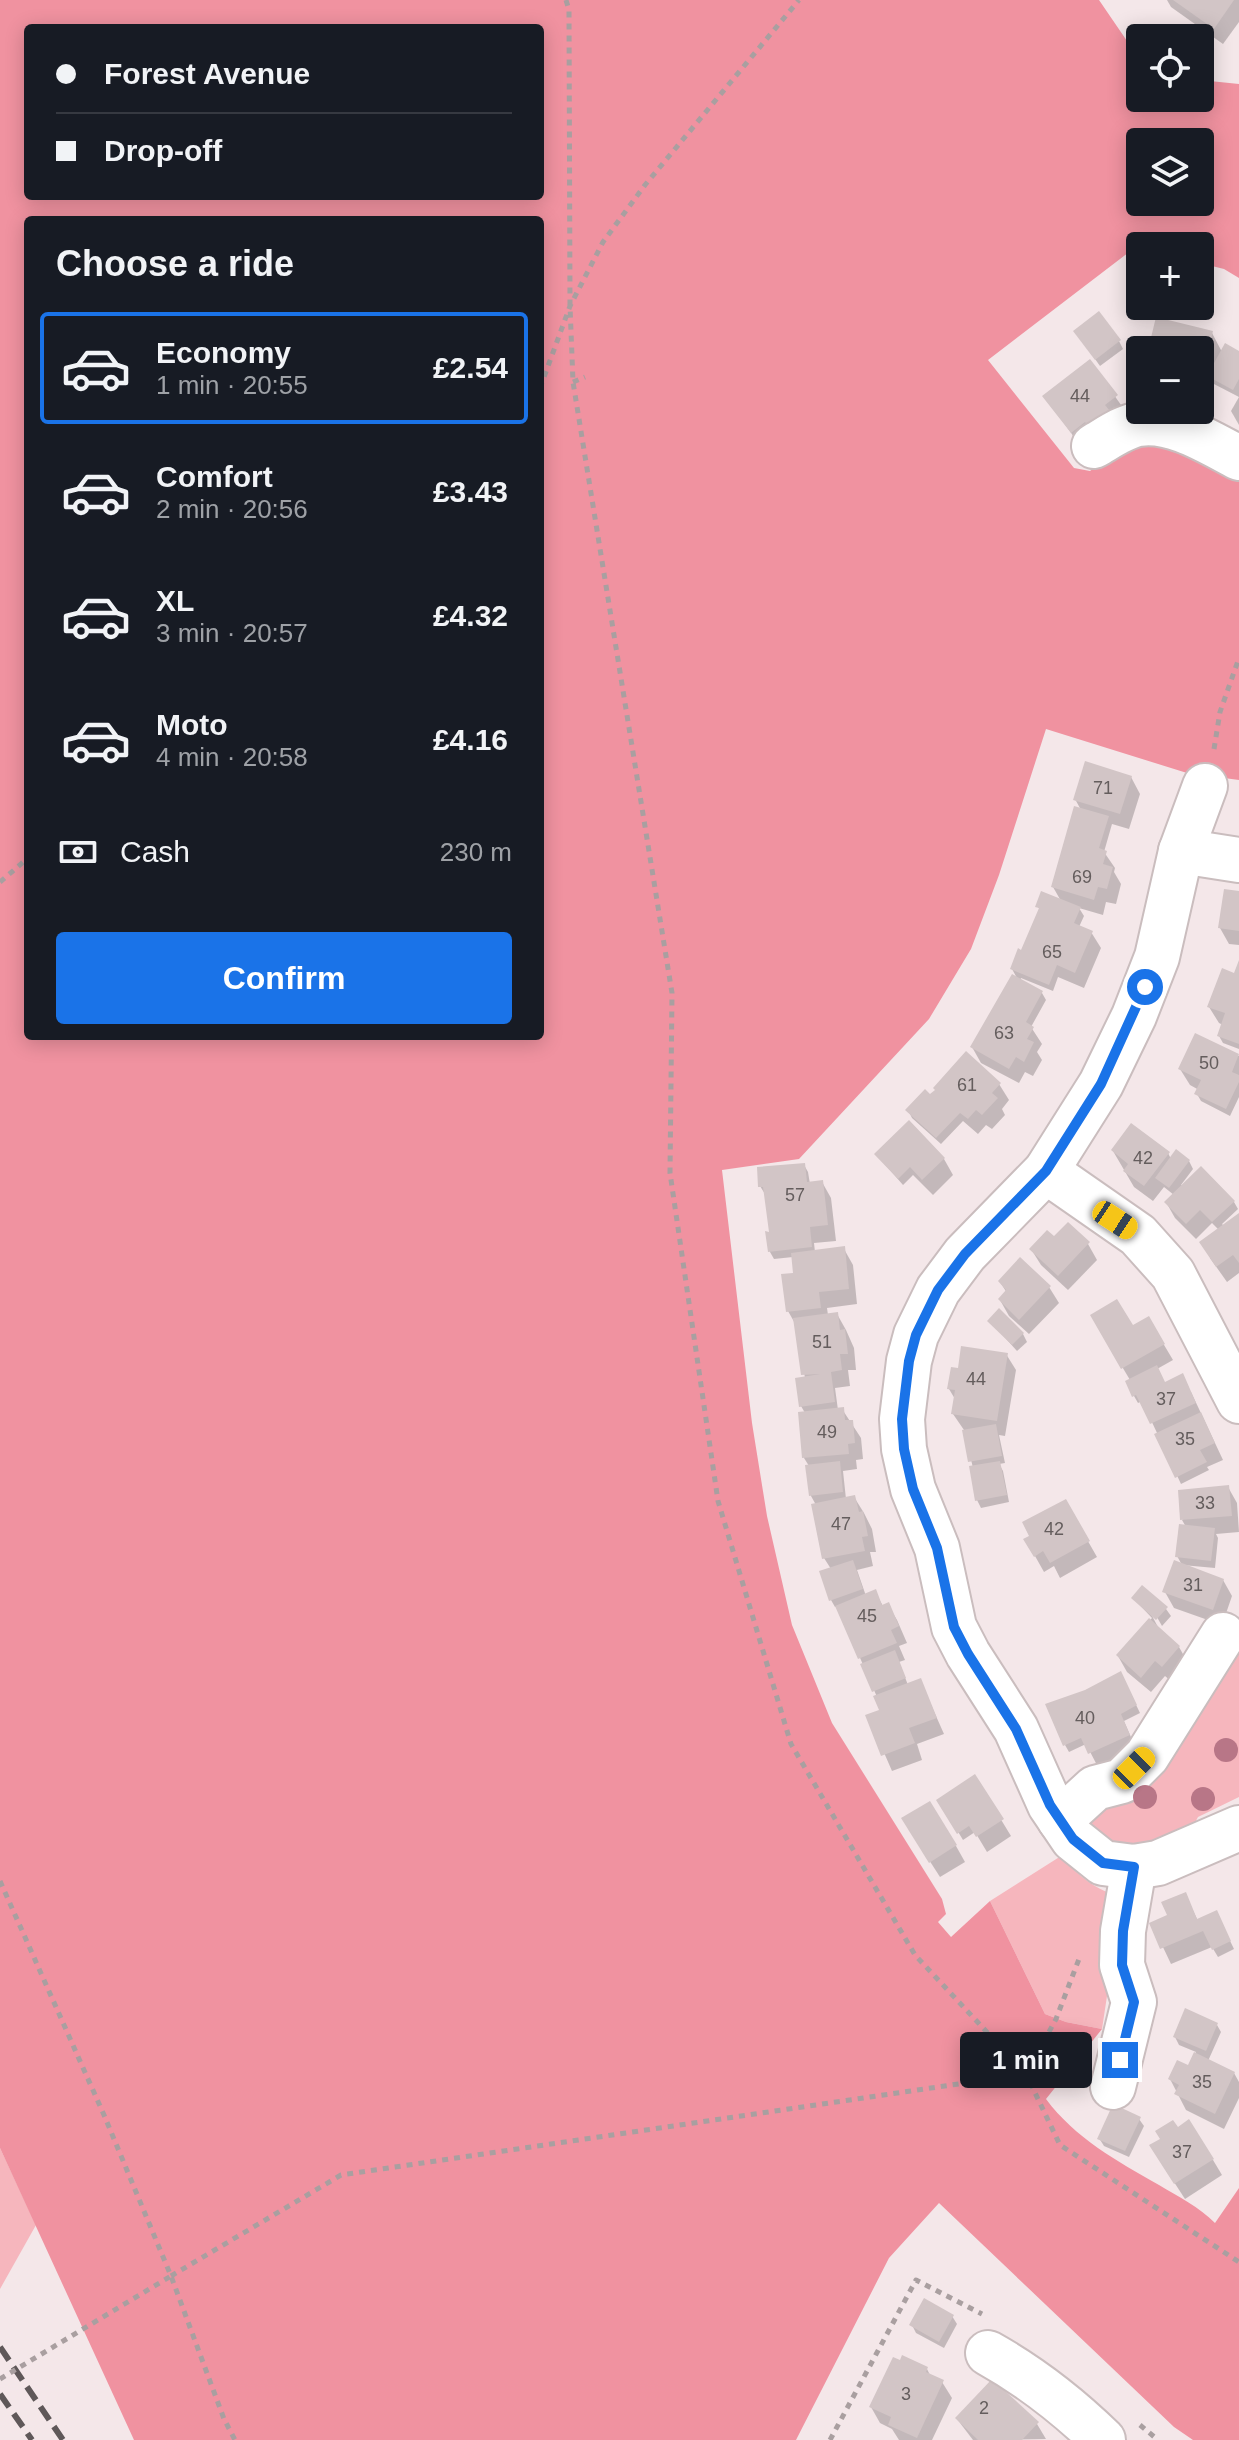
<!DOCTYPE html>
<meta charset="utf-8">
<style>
:root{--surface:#171b24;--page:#242831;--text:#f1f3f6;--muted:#9ea1a6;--line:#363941;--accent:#1a73e8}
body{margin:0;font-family:Arial,sans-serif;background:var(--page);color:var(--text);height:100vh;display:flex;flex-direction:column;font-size:30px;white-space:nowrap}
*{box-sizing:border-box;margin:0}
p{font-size:26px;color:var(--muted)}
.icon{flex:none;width:44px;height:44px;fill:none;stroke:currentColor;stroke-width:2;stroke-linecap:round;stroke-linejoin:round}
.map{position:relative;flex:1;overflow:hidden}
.panel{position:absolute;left:24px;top:216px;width:520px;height:824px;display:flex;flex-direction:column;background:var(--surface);border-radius:8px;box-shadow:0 4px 20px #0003}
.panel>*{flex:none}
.top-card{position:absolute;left:24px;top:24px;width:520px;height:176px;border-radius:8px;box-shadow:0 4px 20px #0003;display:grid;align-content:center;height:176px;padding:0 32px;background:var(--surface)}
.fabs{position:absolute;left:1126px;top:24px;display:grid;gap:16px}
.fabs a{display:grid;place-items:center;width:88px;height:88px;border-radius:8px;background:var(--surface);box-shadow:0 4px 20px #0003;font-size:40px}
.end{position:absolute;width:36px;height:36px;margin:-18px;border:10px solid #1a73e8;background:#fff;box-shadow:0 0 0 4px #fff}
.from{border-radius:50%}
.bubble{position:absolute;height:56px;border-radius:8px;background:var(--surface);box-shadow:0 4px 20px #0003;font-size:26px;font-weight:700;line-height:56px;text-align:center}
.car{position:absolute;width:24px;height:48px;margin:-24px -12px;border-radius:10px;box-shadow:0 0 6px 2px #0007;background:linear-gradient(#f5c518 24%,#345 0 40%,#f5c518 0 76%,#345 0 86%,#f5c518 0)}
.top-card b{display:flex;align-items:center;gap:28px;height:76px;font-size:30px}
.top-card b+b{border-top:2px solid var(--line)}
.top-card i{width:20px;height:20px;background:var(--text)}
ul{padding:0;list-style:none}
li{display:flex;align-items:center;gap:24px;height:112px;margin:0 16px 12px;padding:0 16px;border:4px solid transparent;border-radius:8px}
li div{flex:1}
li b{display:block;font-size:30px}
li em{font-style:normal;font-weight:700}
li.current{border-color:var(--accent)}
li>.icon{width:72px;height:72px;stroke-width:1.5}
h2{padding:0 32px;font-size:36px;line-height:96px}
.pay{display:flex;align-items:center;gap:20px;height:88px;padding:0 32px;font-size:30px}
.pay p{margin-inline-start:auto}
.cta{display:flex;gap:16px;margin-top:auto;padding:16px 32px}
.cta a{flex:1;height:92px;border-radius:8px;background:var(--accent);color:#fff;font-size:32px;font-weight:700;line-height:92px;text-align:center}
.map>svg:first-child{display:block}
.green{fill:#f6b6bd}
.forest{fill:#f092a0;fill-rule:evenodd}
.shadow{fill:#0003}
.building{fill:#d2c5c6}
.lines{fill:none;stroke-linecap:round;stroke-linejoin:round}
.minor-casing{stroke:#cabdbe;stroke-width:48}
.path{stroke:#a99fa0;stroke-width:5;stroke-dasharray:6 6;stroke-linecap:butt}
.minor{stroke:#fff;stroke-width:44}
.rail{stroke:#5f5859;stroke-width:6;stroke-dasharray:16 8;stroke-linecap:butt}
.path-bridge{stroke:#a99fa0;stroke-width:5;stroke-dasharray:6 6;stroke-linecap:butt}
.tree{fill:#b87687}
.route{stroke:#1a73e8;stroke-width:10}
.labels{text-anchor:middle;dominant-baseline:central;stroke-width:6;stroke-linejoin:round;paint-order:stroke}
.number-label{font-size:18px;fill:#645d5d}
</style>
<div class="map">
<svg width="1239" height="2440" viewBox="0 0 1239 2440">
<rect width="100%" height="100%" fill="#f4e7e9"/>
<g class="green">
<polygon points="1239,1646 1239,1797 1198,1817 1191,1830 1153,1849 1104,1843 1081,1827"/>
<path d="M1061 1856C1079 1876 1095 1890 1122 1897L1102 2029 1066 2022 1045 2014 990 1901Z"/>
<polygon points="0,2148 36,2225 0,2289"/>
</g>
<path class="forest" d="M0 0H1099L1140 60V98H1200V80L1239 84V278L1224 269 1200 263V246H1137L988 360 1074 468 1090 471 1130 440 1142 436 1239 467V780L1187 773 1046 729 999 875 971 949 929 1019 799 1159 722 1170 752 1423 767 1516 792 1625 832 1723 942 1899 946 1914 938 1922 951 1937 990 1901 1045 2014 1066 2022 1102 2029 1046 2099C1075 2138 1117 2161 1159 2185 1179 2197 1199 2207 1215 2223L1239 2188V2440H1193L1174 2427 939 2203 889 2258 796 2440H134L0 2148ZM28 28H540V196H28ZM1140 142H1200V202H1140ZM28 220H540V1036H28Z"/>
<g class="shadow">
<polygon points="1167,0 1239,0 1239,22 1223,44 1171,7"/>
<polygon points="1212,333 1222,352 1239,353 1239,397 1212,383 1211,390 1200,387 1200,350 1150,350"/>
<polygon points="1080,338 1119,341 1123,349 1100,366"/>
<polygon points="1090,361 1126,412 1081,447 1045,396"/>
<polygon points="1239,397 1239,425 1231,411"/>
<polygon points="1131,777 1140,794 1129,829 1112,824 1104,852 1115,868 1114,872 1121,884 1116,904 1106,902 1103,915 1079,908 1084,916 1079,927 1091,932 1101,948 1084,988 1058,977 1053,991 1021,978 1020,981 1042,993 1046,1000 1031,1027 1042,1044 1037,1052 1042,1060 1033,1076 1025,1072 1019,1083 981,1063 972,1047 1018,980 1012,969 1022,952 1040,910 1038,907 1061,901 1053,887 1081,810 1075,799"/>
<polygon points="1239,893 1239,945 1229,944 1220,928"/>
<polygon points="1239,965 1239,1049 1223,1043 1219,1036 1223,1025 1219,1023 1209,1007 1235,975"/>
<polygon points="1196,1036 1239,1056 1239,1097 1230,1116 1201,1101 1197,1094 1199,1090 1190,1085 1180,1069"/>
<polygon points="999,1084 1009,1100 1002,1109 1005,1115 992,1129 986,1125 978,1134 963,1121 941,1144 912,1118 908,1110 930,1097"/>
<polygon points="1113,1151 1168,1153 1171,1159 1189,1161 1193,1169 1181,1185 1234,1202 1238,1209 1222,1224 1224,1226 1239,1215 1239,1273 1227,1282 1210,1258 1219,1230 1212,1223 1196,1239 1175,1218 1166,1202 1174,1195 1164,1187 1153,1201 1134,1187"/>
<polygon points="876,1154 944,1159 953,1175 933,1195 913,1175 903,1185"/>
<polygon points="804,1165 808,1172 810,1184 822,1182 831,1198 836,1241 814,1243 815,1252 844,1249 853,1265 857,1304 827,1308 828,1315 837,1314 846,1330 854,1348 856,1370 848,1370 850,1386 835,1388 838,1410 842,1409 861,1438 863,1459 856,1460 857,1469 843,1471 846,1499 854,1497 864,1513 872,1529 876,1552 870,1552 873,1566 857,1570 866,1596 875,1592 883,1606 888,1605 897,1620 907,1643 899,1646 905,1660 899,1662 908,1685 920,1680 944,1734 917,1744 922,1760 892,1771 868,1716 881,1711 877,1697 838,1607 835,1607 831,1600 831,1569 824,1558 816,1505 811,1496 809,1466 804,1458 805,1413 801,1406 805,1378 797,1327 788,1311 795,1274 793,1257 774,1259 770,1252 771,1232 765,1194 760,1186"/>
<polygon points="1054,1239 1088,1244 1097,1260 1068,1290 1041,1265 1031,1249"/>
<polygon points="1000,1282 1049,1287 1059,1303 1029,1334 1009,1316 1000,1300 1007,1293"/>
<polygon points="1092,1316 1132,1328 1148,1318 1173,1360 1157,1369 1165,1384 1191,1392 1223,1460 1207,1467 1209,1470 1181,1484 1142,1401 1138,1403 1134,1396 1130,1380"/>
<polygon points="990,1321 1023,1334 1027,1342 1017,1351"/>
<polygon points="1006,1354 1016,1370 1005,1436 999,1435 1005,1463 999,1464 1003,1471 1009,1502 981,1508 977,1500 973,1468 964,1430 953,1414 955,1399 949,1389 960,1370"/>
<polygon points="1228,1487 1237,1503 1239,1532 1216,1534 1218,1538 1215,1568 1182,1565 1177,1556 1186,1527 1182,1520"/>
<polygon points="1065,1501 1097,1557 1060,1578 1054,1566 1044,1572 1026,1540"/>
<polygon points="1223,1580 1232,1596 1222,1625 1174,1608 1165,1592"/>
<polygon points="1133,1598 1166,1609 1171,1616 1162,1626 1153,1610 1150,1612 1159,1629 1179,1647 1188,1663 1172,1682 1165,1676 1151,1692 1127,1672 1118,1656 1152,1618"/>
<polygon points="1124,1680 1140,1713 1124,1721 1137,1751 1099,1769 1086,1744 1069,1752 1065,1745"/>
<polygon points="975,1777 1011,1836 987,1852 975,1832 963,1840 939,1800"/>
<polygon points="913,1835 956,1846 965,1862 940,1877"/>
<polygon points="1185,1894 1198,1921 1220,1920 1234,1949 1218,1957 1212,1947 1171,1964 1152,1924 1169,1916"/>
<polygon points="1217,2025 1221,2032 1208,2061 1234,2073 1239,2082 1239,2098 1224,2129 1186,2110 1170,2079 1188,2068 1196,2052 1179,2045 1175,2037"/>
<polygon points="1139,2119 1144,2126 1129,2157 1104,2146 1099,2138"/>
<polygon points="1213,2160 1222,2175 1185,2199 1161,2162"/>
<polygon points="952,2316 957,2324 944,2348 916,2333 912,2325"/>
<polygon points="927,2369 931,2377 942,2382 952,2398 932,2440 899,2440 892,2429 880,2423 871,2407"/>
<polygon points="957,2419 1037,2424 1046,2439 973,2440"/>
</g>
<g class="building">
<polygon points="1173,0 1234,0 1214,29"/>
<polygon points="1099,311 1121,340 1095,360 1073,331"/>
<polygon points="1156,317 1213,331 1201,378 1200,350 1148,350"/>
<polygon points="1225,343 1239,351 1239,379 1233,390 1207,376"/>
<polygon points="1090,359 1118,395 1105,405 1110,411 1089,427 1085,422 1071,433 1042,396"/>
<polygon points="1085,761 1132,776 1120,814 1073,800"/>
<polygon points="1074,806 1109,816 1099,848 1107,851 1103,864 1113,867 1107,889 1098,887 1094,900 1051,887"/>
<polygon points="1224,889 1239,891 1239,931 1218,928"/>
<polygon points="1041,891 1081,907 1074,923 1093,931 1075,973 1057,965 1049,985 1010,969 1018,948 1021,950 1039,908 1035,907"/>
<polygon points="1239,960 1239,1044 1217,1036 1225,1013 1207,1007 1222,968 1234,973"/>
<polygon points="1012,974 1043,991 1026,1022 1034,1027 1027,1039 1034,1042 1024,1062 1016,1057 1009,1069 970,1047"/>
<polygon points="1195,1033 1239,1054 1232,1072 1239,1075 1239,1082 1226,1109 1194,1094 1201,1080 1178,1069"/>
<polygon points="966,1051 1001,1083 992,1093 998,1098 982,1115 976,1110 968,1119 960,1113 936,1138 905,1110 925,1089 930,1094 935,1090 933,1088"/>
<polygon points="909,1120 945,1158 922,1180 910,1167 898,1179 874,1154"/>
<polygon points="1131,1123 1170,1152 1144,1186 1123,1171 1128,1164 1111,1150"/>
<polygon points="1176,1149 1190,1160 1169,1188 1155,1178"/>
<polygon points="805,1163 807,1182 823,1180 828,1225 810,1227 812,1247 768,1252 765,1231 769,1232 763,1187 758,1187 757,1167"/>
<polygon points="1201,1166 1235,1201 1212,1222 1200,1210 1186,1224 1164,1202"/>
<polygon points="1239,1213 1239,1263 1233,1255 1216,1267 1199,1242"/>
<polygon points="1068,1222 1090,1242 1058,1276 1029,1249 1047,1230 1054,1236"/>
<polygon points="845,1246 849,1289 819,1292 821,1308 786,1312 781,1274 793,1273 791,1253"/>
<polygon points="1020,1257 1051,1286 1019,1320 998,1299 1006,1290 998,1281"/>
<polygon points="1117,1299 1133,1325 1149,1316 1165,1344 1121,1369 1090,1315"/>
<polygon points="999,1308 1024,1333 1012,1345 987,1321"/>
<polygon points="838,1312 840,1330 845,1329 848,1354 840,1354 842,1370 831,1372 835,1402 799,1407 795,1378 820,1374 801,1375 793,1318"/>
<polygon points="961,1346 1008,1353 997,1421 951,1414 955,1390 947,1389 951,1367 958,1368"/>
<polygon points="1157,1365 1165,1382 1183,1373 1196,1403 1150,1424 1136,1395 1132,1397 1125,1381"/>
<polygon points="844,1407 845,1420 853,1420 855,1443 848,1444 849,1454 802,1458 798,1412"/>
<polygon points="1201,1412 1215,1443 1200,1450 1207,1462 1175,1478 1154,1434"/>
<polygon points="996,1424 1002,1456 968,1462 962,1430"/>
<polygon points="840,1461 843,1492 809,1496 805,1465"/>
<polygon points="1000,1461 1007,1495 975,1501 969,1466"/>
<polygon points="1229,1485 1232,1516 1180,1520 1178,1490"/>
<polygon points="855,1495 859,1512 863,1511 868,1536 862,1537 865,1551 822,1559 811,1504"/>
<polygon points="1066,1499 1090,1541 1050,1563 1043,1551 1034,1557 1023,1539 1029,1536 1022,1522"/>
<polygon points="1179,1524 1215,1528 1211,1561 1175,1557"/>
<polygon points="853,1560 863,1589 829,1601 819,1571"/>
<polygon points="1174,1560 1224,1579 1213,1610 1162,1592"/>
<polygon points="1142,1585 1168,1607 1156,1620 1131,1598"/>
<polygon points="876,1589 882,1605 889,1602 899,1626 891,1630 897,1643 858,1659 835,1606"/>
<polygon points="1149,1618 1180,1646 1162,1667 1155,1661 1141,1678 1116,1655"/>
<polygon points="895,1650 906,1678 872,1692 860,1664"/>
<polygon points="1121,1671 1137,1705 1121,1714 1130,1735 1088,1754 1081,1738 1063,1746 1045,1704 1085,1690"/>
<polygon points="921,1678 937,1718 909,1728 915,1743 881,1756 865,1715 879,1710 873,1696"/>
<polygon points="975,1774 1004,1819 976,1837 969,1826 957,1834 936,1800"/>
<polygon points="930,1801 957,1845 929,1863 901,1818"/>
<polygon points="1186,1892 1197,1919 1217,1910 1231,1941 1212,1950 1203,1931 1160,1949 1149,1923 1167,1915 1161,1902"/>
<polygon points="1185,2008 1218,2023 1206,2051 1173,2037"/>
<polygon points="1194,2052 1235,2072 1215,2114 1174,2094 1179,2085 1168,2079 1177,2060 1188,2065"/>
<polygon points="1113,2104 1141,2117 1125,2151 1097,2139"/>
<polygon points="1189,2119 1214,2159 1174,2184 1149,2145 1160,2139 1155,2131 1173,2120 1178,2127"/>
<polygon points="924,2298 954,2315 939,2342 909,2325"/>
<polygon points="902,2355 928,2367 926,2372 944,2380 917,2438 888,2425 891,2417 869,2407 893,2357 900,2360"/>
<polygon points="992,2379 1039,2422 1022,2440 978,2440 955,2418"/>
</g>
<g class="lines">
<defs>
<g id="minor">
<path d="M1094 446C1108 438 1123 427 1139 424 1173 419 1210 443 1239 458"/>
<polyline points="1205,786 1181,851 1157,957 1134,1016 1101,1084 1046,1171 965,1254 938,1290 916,1335 909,1361 902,1419 904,1449 913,1489 937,1548 954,1627 968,1654 1016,1729 1050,1805 1073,1839 1103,1863 1134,1867 1158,1863 1239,1828"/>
<polyline points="1181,851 1239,860"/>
<polyline points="1046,1171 1138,1235 1173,1274 1239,1401"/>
<polyline points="1060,1820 1095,1788 1122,1781 1147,1756 1223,1635"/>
<polyline points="1113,2087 1134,2002 1122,1965 1123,1931 1134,1867"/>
<path d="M988 2353C1031 2377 1068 2406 1103 2440"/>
</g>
</defs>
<use href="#minor" class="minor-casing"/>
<g class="path">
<polyline points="566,0 569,10 570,306 573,382 672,993 670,1173 718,1501 791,1744 915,1955 1026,2074 1060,2145 1239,2262"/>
<polyline points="573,382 585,377"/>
<polyline points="540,388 570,306 603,242 645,185 799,0"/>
<polyline points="1214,749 1220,712 1239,658"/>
<polyline points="0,882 28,858"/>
<polyline points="0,1881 104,2115 171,2276 224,2419 235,2440"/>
<polyline points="1026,2074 1056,2019 1079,1959"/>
<polyline points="171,2276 341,2175 1026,2074"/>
<polyline points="1140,2425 1158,2440"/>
<polyline points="830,2440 916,2280 982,2314"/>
</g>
<use href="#minor" class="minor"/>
<g class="rail">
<polyline points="0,2347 63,2440"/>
<polyline points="0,2394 32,2440"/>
</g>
<polyline class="path-bridge" points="0,2379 171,2276"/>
</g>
<g class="tree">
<circle cx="1226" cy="1750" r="12"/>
<circle cx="1145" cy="1797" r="12"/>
<circle cx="1203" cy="1799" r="12"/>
</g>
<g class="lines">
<polyline class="route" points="1120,2060 1134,2002 1122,1965 1123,1931 1134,1867 1103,1863 1073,1839 1050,1805 1016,1729 968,1654 954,1627 937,1548 913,1489 904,1449 902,1419 909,1361 916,1335 938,1290 965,1254 1046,1171 1101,1084 1145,987"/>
</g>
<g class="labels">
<g class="number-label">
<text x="1080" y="396">44</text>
<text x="1103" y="788">71</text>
<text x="1082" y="877">69</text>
<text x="1052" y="952">65</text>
<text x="1004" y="1033">63</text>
<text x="1209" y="1063">50</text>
<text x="967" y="1085">61</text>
<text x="1143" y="1158">42</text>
<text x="795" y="1195">57</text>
<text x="822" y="1342">51</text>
<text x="976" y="1379">44</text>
<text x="1166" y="1399">37</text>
<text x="827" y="1432">49</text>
<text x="1185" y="1439">35</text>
<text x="1205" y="1503">33</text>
<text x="841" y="1524">47</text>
<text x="1054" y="1529">42</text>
<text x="1193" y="1585">31</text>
<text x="867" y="1616">45</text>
<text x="1085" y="1718">40</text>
<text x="1202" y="2082">35</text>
<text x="1182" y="2152">37</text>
<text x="906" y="2394">3</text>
<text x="984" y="2408">2</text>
</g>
</g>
</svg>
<div class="fabs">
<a><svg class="icon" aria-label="locate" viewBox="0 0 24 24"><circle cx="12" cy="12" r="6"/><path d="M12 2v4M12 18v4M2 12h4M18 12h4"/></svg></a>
<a><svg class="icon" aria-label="layers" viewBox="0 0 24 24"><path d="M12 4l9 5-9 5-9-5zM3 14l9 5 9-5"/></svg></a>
<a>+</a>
<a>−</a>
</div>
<i class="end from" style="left:1145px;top:987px"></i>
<i class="end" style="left:1120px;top:2060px"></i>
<div class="bubble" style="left:960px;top:2032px;width:132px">1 min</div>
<i class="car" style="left:1115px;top:1220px;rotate:123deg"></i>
<i class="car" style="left:1134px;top:1768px;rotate:45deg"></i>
<div class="top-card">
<b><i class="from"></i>Forest Avenue</b>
<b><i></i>Drop-off</b>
</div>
<section class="panel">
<h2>Choose a ride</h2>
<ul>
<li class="current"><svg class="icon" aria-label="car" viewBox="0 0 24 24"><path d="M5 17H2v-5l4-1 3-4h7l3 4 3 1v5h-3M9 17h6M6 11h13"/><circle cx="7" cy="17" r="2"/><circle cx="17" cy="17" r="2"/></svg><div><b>Economy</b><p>1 min · 20:55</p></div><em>£2.54</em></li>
<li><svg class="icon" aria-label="car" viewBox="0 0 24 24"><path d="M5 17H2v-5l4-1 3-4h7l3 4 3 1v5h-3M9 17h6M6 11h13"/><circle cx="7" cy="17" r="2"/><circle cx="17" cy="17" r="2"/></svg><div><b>Comfort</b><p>2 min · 20:56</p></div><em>£3.43</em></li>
<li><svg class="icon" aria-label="car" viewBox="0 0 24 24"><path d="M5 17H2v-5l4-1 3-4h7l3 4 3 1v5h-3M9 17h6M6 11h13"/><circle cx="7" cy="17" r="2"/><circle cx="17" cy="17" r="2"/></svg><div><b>XL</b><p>3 min · 20:57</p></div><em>£4.32</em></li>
<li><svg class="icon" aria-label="car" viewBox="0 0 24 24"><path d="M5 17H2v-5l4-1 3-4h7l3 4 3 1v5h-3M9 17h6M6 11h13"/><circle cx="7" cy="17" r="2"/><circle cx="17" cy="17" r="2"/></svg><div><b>Moto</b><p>4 min · 20:58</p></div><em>£4.16</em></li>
</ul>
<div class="pay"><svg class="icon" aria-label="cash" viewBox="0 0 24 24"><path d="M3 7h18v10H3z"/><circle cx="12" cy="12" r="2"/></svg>Cash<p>230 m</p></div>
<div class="cta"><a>Confirm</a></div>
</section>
</div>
